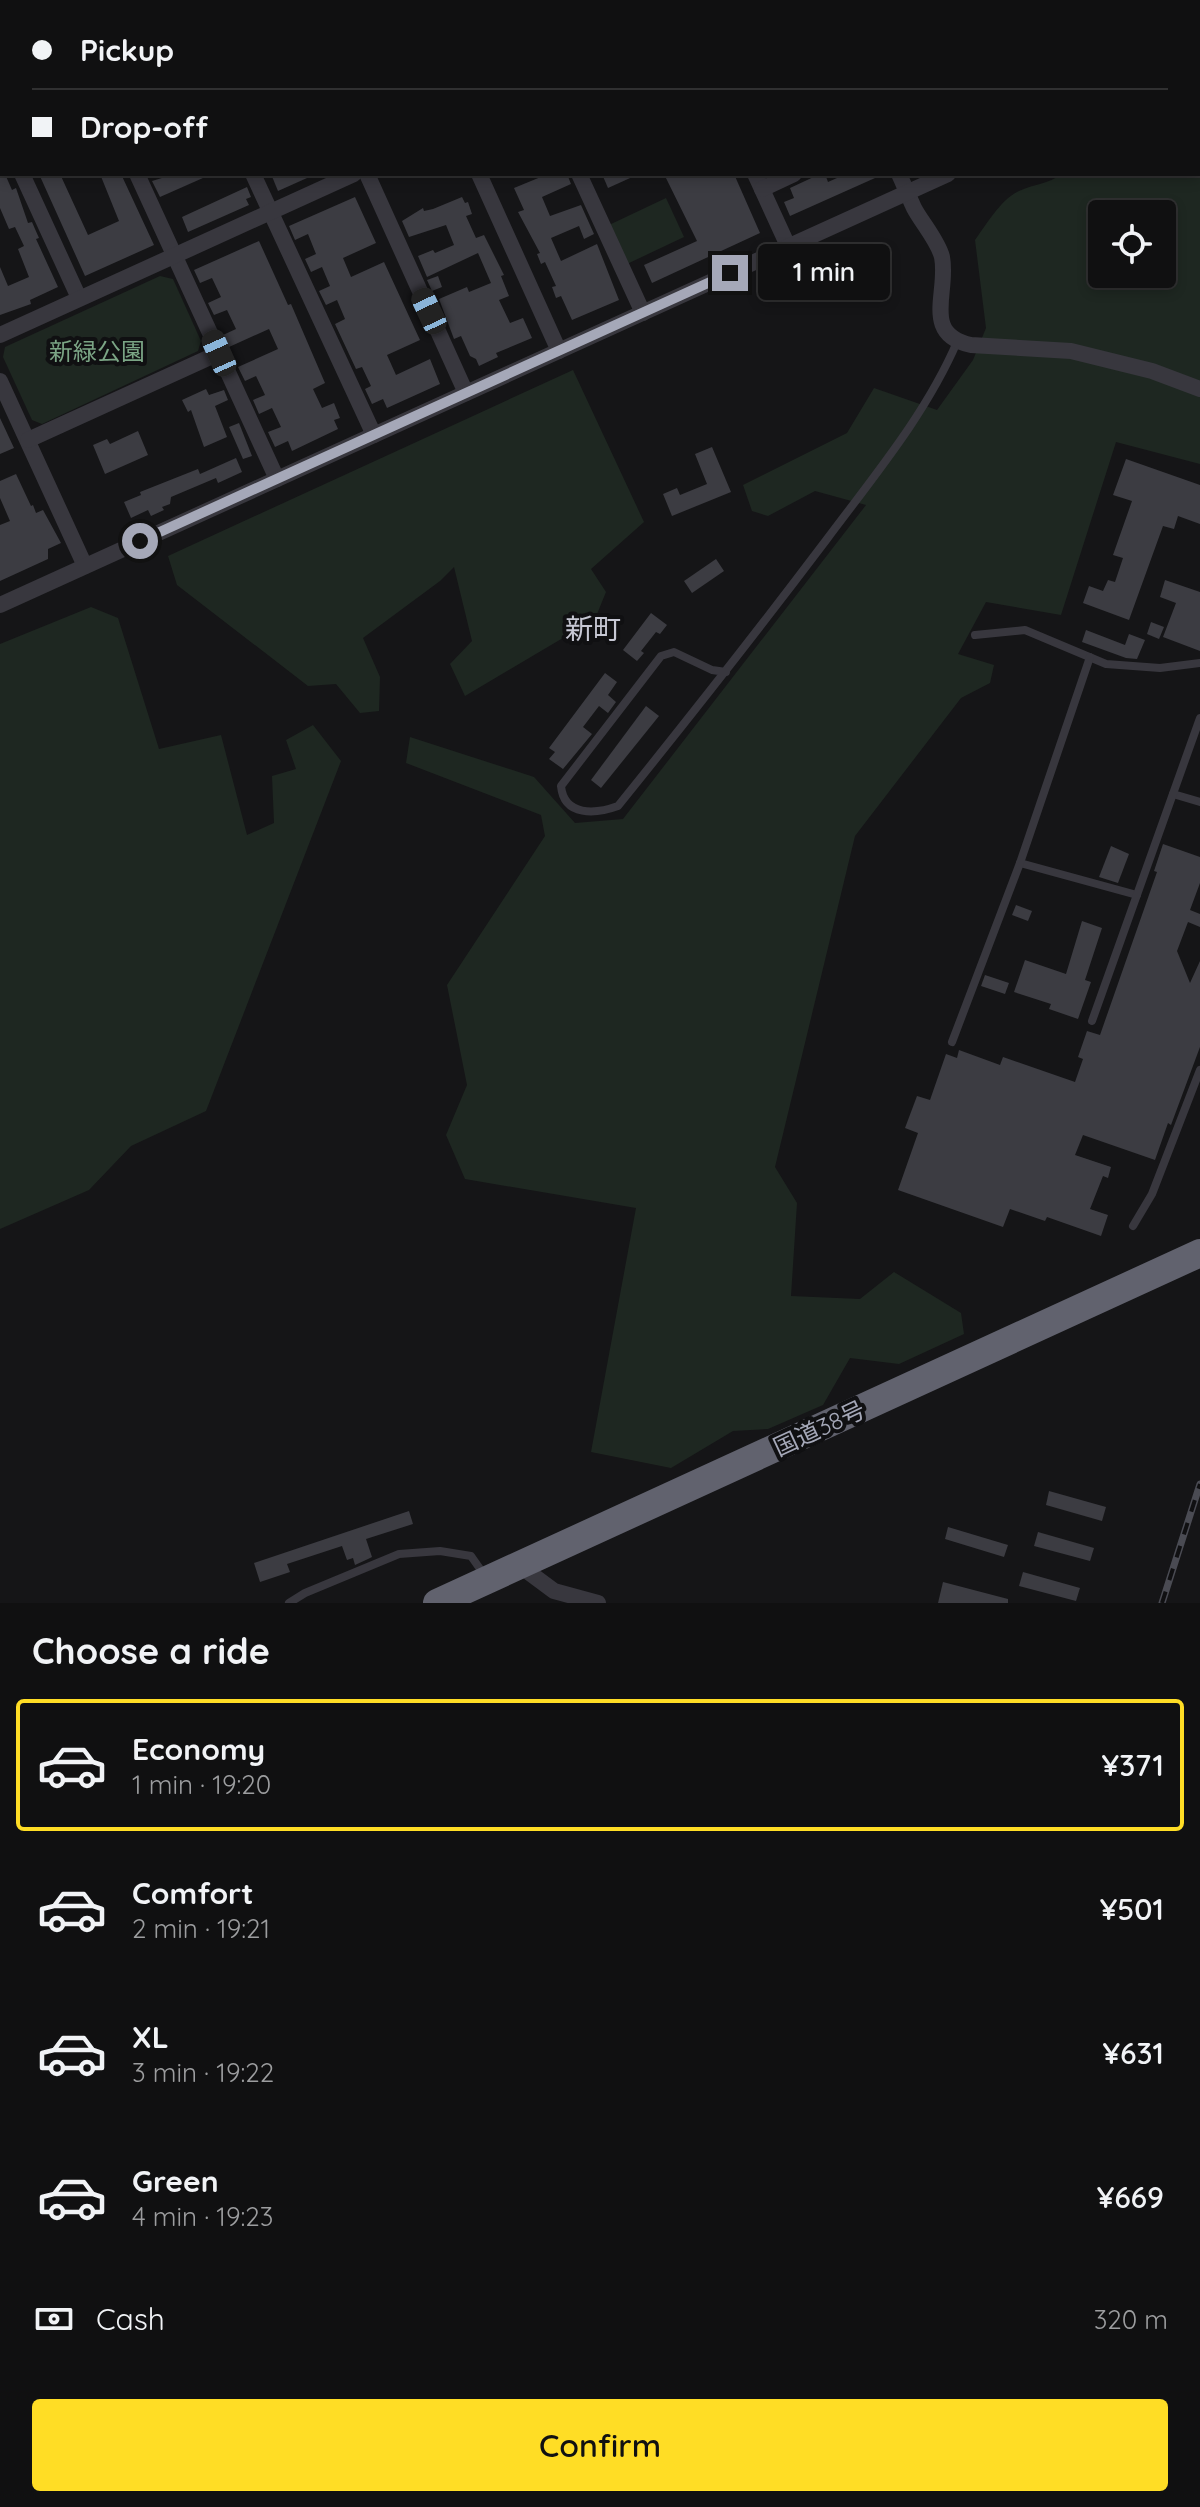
<!DOCTYPE html>
<meta charset="utf-8">
<style>
:root{--surface:#101011;--page:#1e1e1f;--text:#f1f3f6;--muted:#9c9d9f;--line:#303031;--accent:#ffdd25}
body{margin:0;font-family:Quicksand,"Noto Sans JP",sans-serif;background:var(--page);color:var(--text);height:100vh;display:flex;flex-direction:column;font-size:30px;white-space:nowrap}
*{box-sizing:border-box;margin:0}
p{font-size:26px;color:var(--muted)}
.icon{flex:none;width:44px;height:44px;fill:none;stroke:currentColor;stroke-width:2;stroke-linecap:round;stroke-linejoin:round}
.map{position:relative;height:1603px;overflow:hidden}
.sheet{display:flex;flex-direction:column;background:var(--surface);flex:1}
.sheet>*{flex:none}
.top-card{position:absolute;left:0px;top:0px;width:1200px;height:176px;box-shadow:0 4px 12px #0003,0 0 0 2px var(--line);display:grid;align-content:center;height:176px;padding:0 32px;background:var(--surface)}
.tools{position:absolute;left:1088px;top:200px;display:grid;gap:16px}
.tools a{display:grid;place-items:center;width:88px;height:88px;border-radius:8px;background:var(--surface);box-shadow:0 4px 12px #0003,0 0 0 2px var(--line);font-size:40px}
.end{position:absolute;width:36px;height:36px;margin:-18px;border:10px solid #a5a8b8;background:#111;box-shadow:0 0 0 4px #111}
.from{border-radius:50%}
.bubble{position:absolute;height:56px;border-radius:8px;background:var(--surface);box-shadow:0 4px 12px #0003,0 0 0 2px var(--line);font-size:26px;font-weight:600;line-height:56px;text-align:center}
.car{position:absolute;width:24px;height:48px;margin:-24px -12px;border-radius:10px;box-shadow:0 0 6px 2px #0007;background:linear-gradient(#222 24%,#8ab4d8 0 40%,#222 0 76%,#8ab4d8 0 86%,#222 0)}
.top-card b{display:flex;align-items:center;gap:28px;height:76px;font-size:30px}
.top-card b+b{border-top:2px solid var(--line)}
.top-card i{width:20px;height:20px;background:var(--text)}
ul{padding:0;list-style:none}
li{display:flex;align-items:center;gap:24px;height:132px;margin:0 16px 12px;padding:0 16px;border:4px solid transparent;border-radius:8px}
li div{flex:1}
li b{display:block;font-size:30px}
li em{font-style:normal;font-weight:600}
li.selected{border-color:var(--accent)}
li>.icon{width:72px;height:72px;stroke-width:1.5}
h2{padding:0 32px;font-size:36px;line-height:96px}
.pay{display:flex;align-items:center;gap:20px;height:88px;padding:0 32px;font-size:30px}
.pay p{margin-inline-start:auto}
.button{display:flex;gap:16px;margin-top:auto;padding:16px 32px}
.button a{flex:1;height:92px;border-radius:8px;background:var(--accent);color:#111;font-size:32px;font-weight:600;line-height:92px;text-align:center}
.map>svg:first-child{display:block}
.green{fill:#1e2721;fill-rule:evenodd}
.building{fill:#3c3c42}
.lines{fill:none;stroke-linecap:round;stroke-linejoin:round}
.path{stroke:#3b3c43;stroke-width:2;stroke-dasharray:4 6;stroke-linecap:butt}
.lane{stroke:#38373e;stroke-width:8}
.street{stroke:#38373e;stroke-width:16}
.highway{stroke:#61626e;stroke-width:28}
.rail-casing{stroke:#4a4b53;stroke-width:7}
.rail{stroke:#101012;stroke-width:4;stroke-dasharray:12;stroke-linecap:butt}
.route{stroke:#a5a8b8;stroke-width:10}
.labels{text-anchor:middle;dominant-baseline:central;stroke-width:8;stroke-linejoin:round;paint-order:stroke}
.park-label{font-size:24px;fill:#7ba585;stroke:#101012}
.street-label{font-size:24px;fill:#a5a8b8;stroke:#101012}
.quarter-label{font-size:28px;fill:#c7c8d4;stroke:#101012}
</style>
<div class="map">
<svg width="1200" height="1603" viewBox="0 0 1200 1603">
<rect width="100%" height="100%" fill="#151517"/>
<g class="green">
<polygon points="834,0 1200,0 1200,49 1198,50 1198,2"/>
<path d="M1200 112V464L1116 442 1061 615 986 602 958 654 994 665 990 683 961 698 855 836 775 1167 797 1203 791 1296 860 1299 894 1272 961 1313 964 1334 899 1364 850 1358 823 1405 768 1429 733 1431 671 1468 591 1452 636 1208 465 1179 446 1135 467 1085 447 985 545 836 541 815 406 763 410 737 534 777 575 823 623 819 866 505 815 491 768 516 752 511 743 485 847 433 874 388 937 410 973 360 986 328 975 240C986 225 1001 199 1019 191 1034 184 1048 184 1062 174H1198ZM1102 214H1162V274H1102Z"/>
<polygon points="666,198 684,237 627,264 609,225"/>
<polygon points="160,276 173,279 201,341 198,351 42,424 32,420 3,357 5,347"/>
<polygon points="573,370 644,522 591,569 606,592 595,619 465,696 450,664 472,641 454,567 440,581 363,638 380,677 379,711 360,713 336,684 308,686 177,585 168,556"/>
<polygon points="91,607 118,618 159,749 221,735 247,835 274,823 272,776 296,769 286,740 313,725 341,761 206,1111 131,1146 89,1190 0,1229 0,644"/>
</g>
<g class="building">
<polygon points="0,163 2,174 5,174 12,190 16,188 28,223 32,222 35,229 39,238 36,239 58,287 30,300 31,304 0,315 0,267 8,286 29,277 18,249 24,246 15,227 9,229 0,208"/>
<polygon points="39,174 60,174 88,235 119,221 100,174 121,174 154,245 85,276"/>
<polygon points="175,174 212,174 160,197 152,181"/>
<polygon points="271,174 316,174 278,191"/>
<polygon points="548,174 567,174 571,184 542,197 550,216 581,205 594,234 584,239 579,226 551,238 561,261 597,244 619,300 572,320 561,296 556,298 552,287 556,286 545,262 541,264 537,254 540,253 518,212 524,210 514,188"/>
<polygon points="602,174 639,174 608,188"/>
<polygon points="664,174 734,174 760,233 652,283 644,265 697,241"/>
<polygon points="820,174 825,174 828,182 846,174 884,174 790,216 784,202 794,198 790,188"/>
<polygon points="247,187 251,197 246,199 249,205 188,232 182,217"/>
<polygon points="355,197 376,243 343,258 351,277 384,262 420,340 387,355 396,375 430,359 440,384 387,408 383,399 372,404 365,389 371,386 362,367 356,369 335,324 345,319 337,300 326,305 319,291 330,286 322,267 311,272 305,259 316,254 308,234 295,240 289,226"/>
<polygon points="462,197 465,203 468,202 472,214 466,216 476,238 484,235 504,275 501,276 509,296 499,300 510,323 523,318 532,338 496,353 498,357 479,366 476,359 470,356 461,336 454,339 439,299 467,287 469,292 491,283 478,253 427,277 418,256 433,250 435,253 454,245 446,225 409,237 402,221 423,208 424,211 433,209"/>
<polygon points="259,241 288,305 291,304 325,383 313,389 322,408 334,403 340,418 334,420 338,429 292,451 288,441 275,447 268,432 281,427 272,408 259,414 253,400 265,395 256,376 245,381 238,367 278,349 269,329 229,347 223,335 236,329 227,310 214,315 208,303 221,297 212,278 200,283 194,270"/>
<polygon points="438,276 442,287 432,291 427,280"/>
<polygon points="206,389 209,395 224,390 228,400 215,406 227,437 204,447 191,410 188,412 182,400"/>
<polygon points="0,418 14,448 0,454"/>
<polygon points="239,423 252,456 243,459 229,427"/>
<polygon points="138,431 148,455 105,474 93,445 107,439 110,444"/>
<polygon points="712,447 731,492 672,516 663,494 677,488 680,495 707,484 695,454"/>
<polygon points="236,458 242,472 218,483 216,478 171,497 170,504 162,507 164,510 151,516 148,510 131,518 124,502 141,495 140,492 198,469 200,474"/>
<polygon points="1126,459 1200,485 1200,524 1178,516 1174,529 1163,526 1129,620 1083,603 1089,586 1103,591 1108,580 1115,582 1123,558 1113,555 1132,501 1113,495"/>
<polygon points="16,474 31,506 33,505 36,513 43,510 61,543 48,549 48,559 0,581 0,525 10,521 0,498 0,481"/>
<polygon points="716,559 724,571 692,593 684,581"/>
<polygon points="1165,580 1200,592 1200,651 1163,637 1176,603 1160,597"/>
<polygon points="651,613 667,625 660,634 656,632 641,651 644,653 637,661 623,650"/>
<polygon points="1151,622 1164,627 1159,639 1147,634"/>
<polygon points="1086,630 1125,645 1129,634 1145,640 1137,659 1126,658 1082,642"/>
<polygon points="605,673 617,682 608,695 616,702 608,713 599,706 583,727 592,734 563,769 549,759 555,752 549,748"/>
<polygon points="646,706 659,716 601,788 591,780"/>
<polygon points="1163,844 1200,857 1200,883 1190,910 1200,914 1200,927 1188,922 1177,951 1190,983 1200,961 1200,1047 1171,1125 1168,1123 1155,1160 1083,1135 1075,1155 1111,1167 1108,1178 1103,1176 1090,1209 1108,1215 1101,1236 1047,1217 1045,1221 1010,1209 1003,1227 898,1190 918,1133 905,1128 917,1096 930,1100 946,1054 957,1058 959,1050 1000,1065 1003,1057 1075,1082 1083,1059 1078,1057 1087,1031 1100,1035 1157,872 1154,871"/>
<polygon points="1111,846 1129,854 1118,883 1099,877"/>
<polygon points="1016,905 1032,911 1028,921 1012,915"/>
<polygon points="1082,921 1102,928 1085,980 1091,982 1078,1019 1049,1009 1051,1004 1014,992 1025,960 1066,974"/>
<polygon points="985,975 1009,983 1005,994 981,986"/>
<polygon points="1049,1491 1106,1507 1102,1521 1046,1505"/>
<polygon points="409,1511 413,1524 366,1539 372,1557 368,1559 355,1565 353,1558 347,1560 342,1546 287,1564 290,1572 260,1582 254,1563"/>
<polygon points="948,1527 1008,1545 1004,1557 945,1539"/>
<polygon points="1038,1532 1094,1548 1090,1561 1034,1546"/>
<polygon points="1023,1572 1080,1588 1076,1601 1019,1586"/>
<polygon points="943,1582 1008,1599 1008,1603 938,1603"/>
</g>
<g class="lines">
<polyline class="path" points="0,3 6,0"/>
<g class="lane">
<polyline points="975,635 1025,630 1106,664 1160,668 1200,663"/>
<path d="M726 672 712 670 674 652 661 656 561 786C564 817 596 814 618 806 689 718 759 629 827 539 874 476 926 414 957 342"/>
<polyline points="1173,794 1200,802"/>
<polyline points="1020,863 1137,895"/>
<polyline points="1092,1021 1200,718"/>
<polyline points="952,1042 1020,863 1090,657"/>
<polyline points="1133,1226 1152,1194 1200,1070"/>
<polyline points="289,1603 305,1593 399,1554 440,1551 471,1556 485,1576"/>
</g>
<g class="street">
<polyline points="57,0 58,2"/>
<polyline points="172,0 173,2"/>
<polyline points="289,0 290,2"/>
<polyline points="400,0 400,2"/>
<polyline points="500,0 501,2"/>
<polyline points="605,0 606,2"/>
<polyline points="712,0 712,2"/>
<polyline points="819,0 820,2"/>
<polyline points="734,2 738,0"/>
<polyline points="1198,67 1200,67"/>
<polyline points="0,126 2,130"/>
<polyline points="22,174 79,298"/>
<polyline points="137,174 277,479"/>
<polyline points="253,174 374,435"/>
<polyline points="367,174 466,393"/>
<polyline points="479,174 559,351"/>
<polyline points="579,174 643,313"/>
<polyline points="755,174 788,246"/>
<path d="M899 174C904 185 909 197 914 208 922 223 938 241 942 257 949 292 921 334 971 345L1071 351 1152 371 1200 389"/>
<polyline points="762,189 794,174"/>
<polyline points="0,335 354,174"/>
<polyline points="0,381 85,566"/>
<polyline points="28,440 219,353"/>
<polyline points="0,605 948,174"/>
<polyline points="519,1565 554,1591 598,1603"/>
</g>
<polyline class="highway" points="437,1603 1200,1253"/>
<defs>
<polyline id="rail" points="1162,1603 1200,1484"/>
</defs>
<use href="#rail" class="rail-casing"/>
<use href="#rail" class="rail"/>
</g>
<g class="lines">
<polyline class="route" points="140,541 730,273"/>
</g>
<g class="labels">
<g class="park-label">
<text x="97" y="351">新緑公園</text>
</g>
<g class="street-label">
<text transform="translate(819 1428) rotate(-25)">国道38号</text>
</g>
<g class="quarter-label">
<text x="593" y="628">新町</text>
</g>
</g>
</svg>
<div class="tools">
<a><svg class="icon" aria-label="locate" viewBox="0 0 24 24"><circle cx="12" cy="12" r="6"/><path d="M12 2v4M12 18v4M2 12h4M18 12h4"/></svg></a>
</div>
<i class="end from" style="left:140px;top:541px"></i>
<i class="end" style="left:730px;top:273px"></i>
<div class="bubble" style="left:758px;top:244px;width:132px">1 min</div>
<i class="car" style="left:429px;top:311px;rotate:335deg"></i>
<i class="car" style="left:219px;top:353px;rotate:336deg"></i>
<div class="top-card">
<b><i class="from"></i>Pickup</b>
<b><i></i>Drop-off</b>
</div>
</div>
<section class="sheet">
<h2>Choose a ride</h2>
<ul>
<li class="selected"><svg class="icon" aria-label="car" viewBox="0 0 24 24"><path d="M5 17H2v-5l4-1 3-4h7l3 4 3 1v5h-3M9 17h6M6 11h13"/><circle cx="7" cy="17" r="2"/><circle cx="17" cy="17" r="2"/></svg><div><b>Economy</b><p>1 min · 19:20</p></div><em>¥371</em></li>
<li><svg class="icon" aria-label="car" viewBox="0 0 24 24"><path d="M5 17H2v-5l4-1 3-4h7l3 4 3 1v5h-3M9 17h6M6 11h13"/><circle cx="7" cy="17" r="2"/><circle cx="17" cy="17" r="2"/></svg><div><b>Comfort</b><p>2 min · 19:21</p></div><em>¥501</em></li>
<li><svg class="icon" aria-label="car" viewBox="0 0 24 24"><path d="M5 17H2v-5l4-1 3-4h7l3 4 3 1v5h-3M9 17h6M6 11h13"/><circle cx="7" cy="17" r="2"/><circle cx="17" cy="17" r="2"/></svg><div><b>XL</b><p>3 min · 19:22</p></div><em>¥631</em></li>
<li><svg class="icon" aria-label="car" viewBox="0 0 24 24"><path d="M5 17H2v-5l4-1 3-4h7l3 4 3 1v5h-3M9 17h6M6 11h13"/><circle cx="7" cy="17" r="2"/><circle cx="17" cy="17" r="2"/></svg><div><b>Green</b><p>4 min · 19:23</p></div><em>¥669</em></li>
</ul>
<div class="pay"><svg class="icon" aria-label="cash" viewBox="0 0 24 24"><path d="M3 7h18v10H3z"/><circle cx="12" cy="12" r="2"/></svg>Cash<p>320 m</p></div>
<div class="button"><a>Confirm</a></div>
</section>
